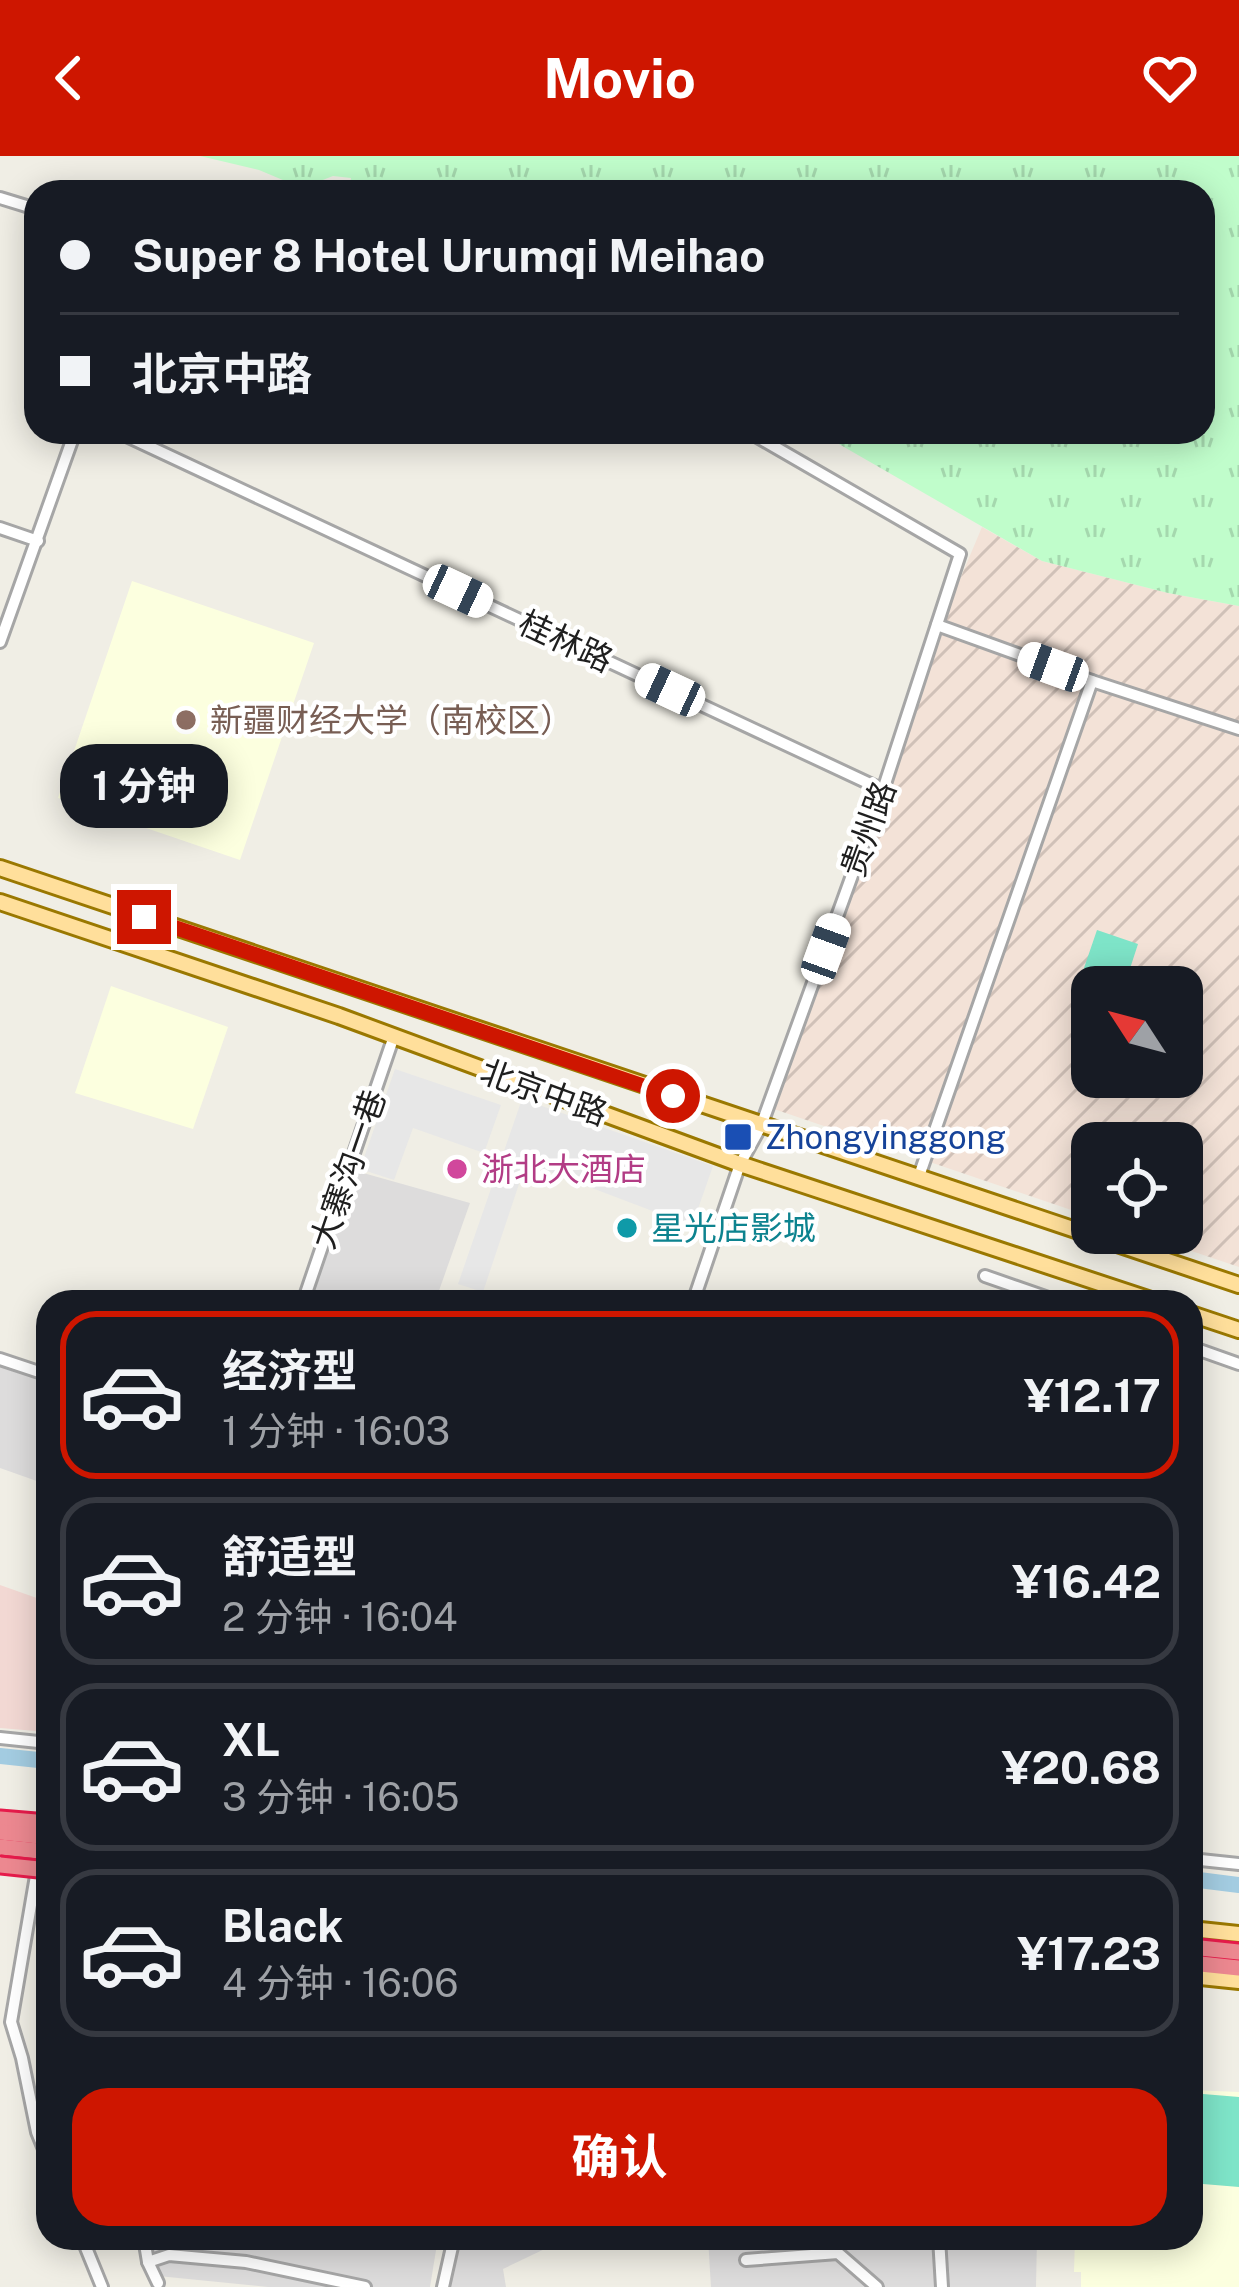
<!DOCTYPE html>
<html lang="zh">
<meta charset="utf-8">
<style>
:root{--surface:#171b24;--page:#20242c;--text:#f1f3f6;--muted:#9ea1a6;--line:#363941;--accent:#ce1600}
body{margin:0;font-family:"Public Sans","Noto Sans SC",sans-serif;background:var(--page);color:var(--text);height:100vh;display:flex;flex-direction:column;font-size:45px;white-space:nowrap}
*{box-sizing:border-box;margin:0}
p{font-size:39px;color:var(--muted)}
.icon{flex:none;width:66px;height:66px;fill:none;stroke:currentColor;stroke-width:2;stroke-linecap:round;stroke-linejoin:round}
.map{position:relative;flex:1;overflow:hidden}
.drawer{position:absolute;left:36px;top:1134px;width:1167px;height:960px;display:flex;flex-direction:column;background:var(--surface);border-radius:36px;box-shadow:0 6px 30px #0003}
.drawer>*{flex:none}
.hud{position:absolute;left:24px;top:24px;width:1191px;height:264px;border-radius:36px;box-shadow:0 6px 30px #0003;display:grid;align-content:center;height:264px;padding:0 36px;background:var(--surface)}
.needle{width:78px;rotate:306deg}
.controls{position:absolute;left:1071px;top:810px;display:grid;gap:24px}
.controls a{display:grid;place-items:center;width:132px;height:132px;border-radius:24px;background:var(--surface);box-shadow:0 6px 30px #0003;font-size:60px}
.end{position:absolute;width:54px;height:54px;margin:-27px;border:15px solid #ce1600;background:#fff;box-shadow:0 0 0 6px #fff}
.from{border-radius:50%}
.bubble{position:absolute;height:84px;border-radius:36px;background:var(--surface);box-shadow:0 6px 30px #0003;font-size:39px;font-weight:700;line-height:84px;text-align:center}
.car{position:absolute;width:36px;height:72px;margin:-36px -18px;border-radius:15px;box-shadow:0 0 9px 3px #0007;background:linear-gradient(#fff 24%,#345 0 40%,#fff 0 76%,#345 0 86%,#fff 0)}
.hud b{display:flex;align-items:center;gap:42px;height:114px;font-size:45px}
.hud b+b{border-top:3px solid var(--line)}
.hud i{width:30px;height:30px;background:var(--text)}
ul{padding:21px 0 0;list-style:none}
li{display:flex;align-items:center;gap:36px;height:168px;margin:0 24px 18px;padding:0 12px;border:6px solid var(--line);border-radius:36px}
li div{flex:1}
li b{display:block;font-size:45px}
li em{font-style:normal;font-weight:700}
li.active{border-color:var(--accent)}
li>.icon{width:108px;height:108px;stroke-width:1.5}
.button{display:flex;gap:24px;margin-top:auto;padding:24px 36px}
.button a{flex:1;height:138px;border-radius:36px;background:var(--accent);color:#fff;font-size:48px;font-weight:700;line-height:138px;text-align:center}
header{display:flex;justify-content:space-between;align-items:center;height:156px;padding:0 36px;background:var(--accent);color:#fff;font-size:54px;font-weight:700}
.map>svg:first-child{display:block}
.residential{fill:#dddcdc}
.commercial{fill:#f2d8d3}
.education{fill:#fcffdf}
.military{fill:url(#military-furrows);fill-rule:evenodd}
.park{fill:url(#park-tufts)}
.pitch{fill:#7ee4c8}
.parking{fill:#e7e7e7}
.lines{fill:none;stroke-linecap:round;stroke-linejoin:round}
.river{stroke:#a3cce1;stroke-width:16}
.minor-casing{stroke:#a6a6a6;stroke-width:16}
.major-casing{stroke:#9a7800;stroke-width:20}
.highway-casing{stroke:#e61b4b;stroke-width:21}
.minor{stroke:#fff;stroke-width:10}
.major{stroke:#ffdf9b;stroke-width:14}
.highway{stroke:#ec8890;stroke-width:15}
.highway-bridge-casing{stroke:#e61b4b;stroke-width:21;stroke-linecap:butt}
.highway-bridge{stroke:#ec8890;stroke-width:15}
.route{stroke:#ce1600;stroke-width:15}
.education-dot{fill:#8d6e63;stroke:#fff;stroke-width:4.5}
.transit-dot{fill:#1a4fb4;stroke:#fff;stroke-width:4.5}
.hotel-dot{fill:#d1479c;stroke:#fff;stroke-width:4.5}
.culture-dot{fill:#0f9aa8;stroke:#fff;stroke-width:4.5}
.labels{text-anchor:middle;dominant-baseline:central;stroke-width:9;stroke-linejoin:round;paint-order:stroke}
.street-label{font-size:33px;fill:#1f1f1f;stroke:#fff}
.education-label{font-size:33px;fill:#785e54;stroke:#fff;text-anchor:start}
.transit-label{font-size:33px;fill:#164399;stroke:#fff;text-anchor:start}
.hotel-label{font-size:33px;fill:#b23c85;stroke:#fff;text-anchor:start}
.culture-label{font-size:33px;fill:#0d838f;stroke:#fff;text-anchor:start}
</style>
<header><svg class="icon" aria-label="back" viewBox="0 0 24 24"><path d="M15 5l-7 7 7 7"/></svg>Movio<svg class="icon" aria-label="heart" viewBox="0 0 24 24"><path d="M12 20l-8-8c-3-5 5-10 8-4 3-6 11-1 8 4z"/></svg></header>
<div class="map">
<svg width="1239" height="2131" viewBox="0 0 1239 2131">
<defs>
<pattern id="military-furrows" width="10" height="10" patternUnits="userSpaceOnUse" patternTransform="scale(3)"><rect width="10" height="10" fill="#f3e2d7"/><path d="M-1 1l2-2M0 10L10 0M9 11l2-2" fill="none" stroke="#d0c1b8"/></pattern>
<pattern id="park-tufts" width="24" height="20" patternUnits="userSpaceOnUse" patternTransform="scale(3)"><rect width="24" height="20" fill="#c0fdcb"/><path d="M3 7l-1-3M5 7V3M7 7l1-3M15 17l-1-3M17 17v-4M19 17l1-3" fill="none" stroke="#a5d8ae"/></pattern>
</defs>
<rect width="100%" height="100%" fill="#f0eee5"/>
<g class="residential">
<polygon points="356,1015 470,1047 435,1146 310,1146"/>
<polygon points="0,1209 48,1226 48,1329 0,1312"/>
<polygon points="141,2082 438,2082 430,2131 268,2131 158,2120 140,2096"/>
<polygon points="454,2082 638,2082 638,2088 553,2089 503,2113 506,2131 444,2131"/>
<polygon points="708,2082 1037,2082 1036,2131 711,2131"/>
</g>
<polygon class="commercial" points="0,1429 48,1446 48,1576 0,1572"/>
<g class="education">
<polygon points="132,425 314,487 240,704 58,642"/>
<polygon points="111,830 228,871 193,973 75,937"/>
<polygon points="1191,1934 1239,1936 1239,2131 1081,2131 1081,2116 1074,2116 1075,2082 1191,2082"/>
</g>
<path class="military" d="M982 371 1042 405 1168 437 1239 450V1111L1138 1077H1182V987H1092V1061L768 951 926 504ZM1092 831H1182V921H1092Z"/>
<polygon class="park" points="200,0 1239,0 1239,450 1168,437 1042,405 818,276 1203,276 1203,36 349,36 351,22 333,20 302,32 259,14"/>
<g class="pitch">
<polygon points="1097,774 1138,788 1124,831 1092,831 1092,854 1072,847"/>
<polygon points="1191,1937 1239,1941 1239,2031 1191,2027"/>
</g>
<g class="parking">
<polygon points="395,913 501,949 484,997 413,972 394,1024 360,1013"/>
<polygon points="522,943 713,1010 692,1070 526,1007 483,1136 458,1128"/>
</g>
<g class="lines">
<g class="river">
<polyline points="0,1600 48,1605"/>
<polyline points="1191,1723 1239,1729"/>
</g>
<defs>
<g id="minor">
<polyline points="0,42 36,53"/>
<polyline points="118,276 883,634"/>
<polyline points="0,372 38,385"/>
<polyline points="937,469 1092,525 1239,573"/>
<polyline points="0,486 75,276"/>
<polyline points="919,1020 1092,525"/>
<polyline points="985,1120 1060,1146"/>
<polyline points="303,1146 394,880"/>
<polyline points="693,1146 740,1008 761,970 883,634 960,398 749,276"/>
<polyline points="1191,1191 1239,1208"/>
<polyline points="0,1203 48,1219"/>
<polyline points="0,1582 48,1587"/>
<polyline points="1191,1703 1239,1708"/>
<polyline points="38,1708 11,1866 22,1902 37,1976 48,2003"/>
<polyline points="82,2082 102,2131"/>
<polyline points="144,2082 148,2106 158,2127"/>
<polyline points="939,2082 942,2131"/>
<polyline points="746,2104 838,2097 877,2131"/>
<polyline points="148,2106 169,2099 246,2106 365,2131"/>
<polyline points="443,2131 454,2082"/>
</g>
<g id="major">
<polyline points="0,712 1239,1129"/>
<polyline points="0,746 339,860 740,1008 1157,1146"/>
<polyline points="1191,1158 1239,1174"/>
<polyline points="1191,1773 1239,1778"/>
<polyline points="1191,1820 1239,1825"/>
</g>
<g id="highway">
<polyline points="0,1663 48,1667"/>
<polyline points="0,1676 48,1681"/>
<polyline points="0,1691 48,1696"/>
<polyline points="1191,1791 1239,1796"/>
<polyline points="1191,1807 1239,1812"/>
</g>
</defs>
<use href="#minor" class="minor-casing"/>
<use href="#major" class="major-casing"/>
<use href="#highway" class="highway-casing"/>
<use href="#minor" class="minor"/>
<use href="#major" class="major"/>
<use href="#highway" class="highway"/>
<defs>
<polyline id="highway-bridge" points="0,1709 48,1714"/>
</defs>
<use href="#highway-bridge" class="highway-bridge-casing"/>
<use href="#highway-bridge" class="highway-bridge"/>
</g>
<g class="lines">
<polyline class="route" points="144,761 673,940"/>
</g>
<circle class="education-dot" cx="186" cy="564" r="12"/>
<rect class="transit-dot" x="723" y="966" width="30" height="30" rx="6"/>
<circle class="hotel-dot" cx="457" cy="1013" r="12"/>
<circle class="culture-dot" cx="627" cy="1072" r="12"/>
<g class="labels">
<g class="street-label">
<text transform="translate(566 485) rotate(25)">桂林路</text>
<text transform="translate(868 673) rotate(-70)">贵州路</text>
<text transform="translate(544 936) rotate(20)">北京中路</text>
<text transform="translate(348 1013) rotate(-71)">大寨沟一巷</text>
</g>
<g class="education-label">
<text x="210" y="564">新疆财经大学（南校区）</text>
</g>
<g class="transit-label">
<text x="765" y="981">Zhongyinggong</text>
</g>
<g class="hotel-label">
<text x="481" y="1013">浙北大酒店</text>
</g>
<g class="culture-label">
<text x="651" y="1072">星光店影城</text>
</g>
</g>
</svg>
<div class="controls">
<a><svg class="needle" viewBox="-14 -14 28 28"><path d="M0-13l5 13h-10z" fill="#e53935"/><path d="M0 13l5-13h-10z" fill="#9ea1a6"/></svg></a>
<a><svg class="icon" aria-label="locate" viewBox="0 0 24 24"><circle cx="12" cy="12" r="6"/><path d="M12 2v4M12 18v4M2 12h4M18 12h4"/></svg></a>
</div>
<i class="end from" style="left:673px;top:940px"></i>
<i class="end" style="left:144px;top:761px"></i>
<div class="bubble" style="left:60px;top:588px;width:168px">1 分钟</div>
<i class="car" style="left:458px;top:435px;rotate:115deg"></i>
<i class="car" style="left:1053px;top:511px;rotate:290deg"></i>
<i class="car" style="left:670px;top:534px;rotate:295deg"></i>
<i class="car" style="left:826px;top:793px;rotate:20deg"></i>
<div class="hud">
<b><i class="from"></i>Super 8 Hotel Urumqi Meihao</b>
<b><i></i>北京中路</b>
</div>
<section class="drawer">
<ul>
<li class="active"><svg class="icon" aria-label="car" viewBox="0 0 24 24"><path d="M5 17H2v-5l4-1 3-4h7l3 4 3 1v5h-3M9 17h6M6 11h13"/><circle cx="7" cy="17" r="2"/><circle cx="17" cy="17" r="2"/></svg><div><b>经济型</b><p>1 分钟 · 16:03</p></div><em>¥12.17</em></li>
<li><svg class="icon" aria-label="car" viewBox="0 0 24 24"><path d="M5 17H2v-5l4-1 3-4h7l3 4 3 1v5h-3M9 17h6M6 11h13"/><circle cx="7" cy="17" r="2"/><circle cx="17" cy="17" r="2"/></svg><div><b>舒适型</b><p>2 分钟 · 16:04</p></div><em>¥16.42</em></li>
<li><svg class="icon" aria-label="car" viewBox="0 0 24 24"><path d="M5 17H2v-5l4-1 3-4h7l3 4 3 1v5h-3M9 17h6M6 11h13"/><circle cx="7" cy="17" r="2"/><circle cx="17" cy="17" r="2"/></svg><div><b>XL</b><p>3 分钟 · 16:05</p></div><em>¥20.68</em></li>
<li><svg class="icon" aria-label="car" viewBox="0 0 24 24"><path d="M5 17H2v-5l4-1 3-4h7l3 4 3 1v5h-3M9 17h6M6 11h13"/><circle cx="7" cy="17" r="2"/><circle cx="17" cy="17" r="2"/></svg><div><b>Black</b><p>4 分钟 · 16:06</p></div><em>¥17.23</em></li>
</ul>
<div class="button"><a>确认</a></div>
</section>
</div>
